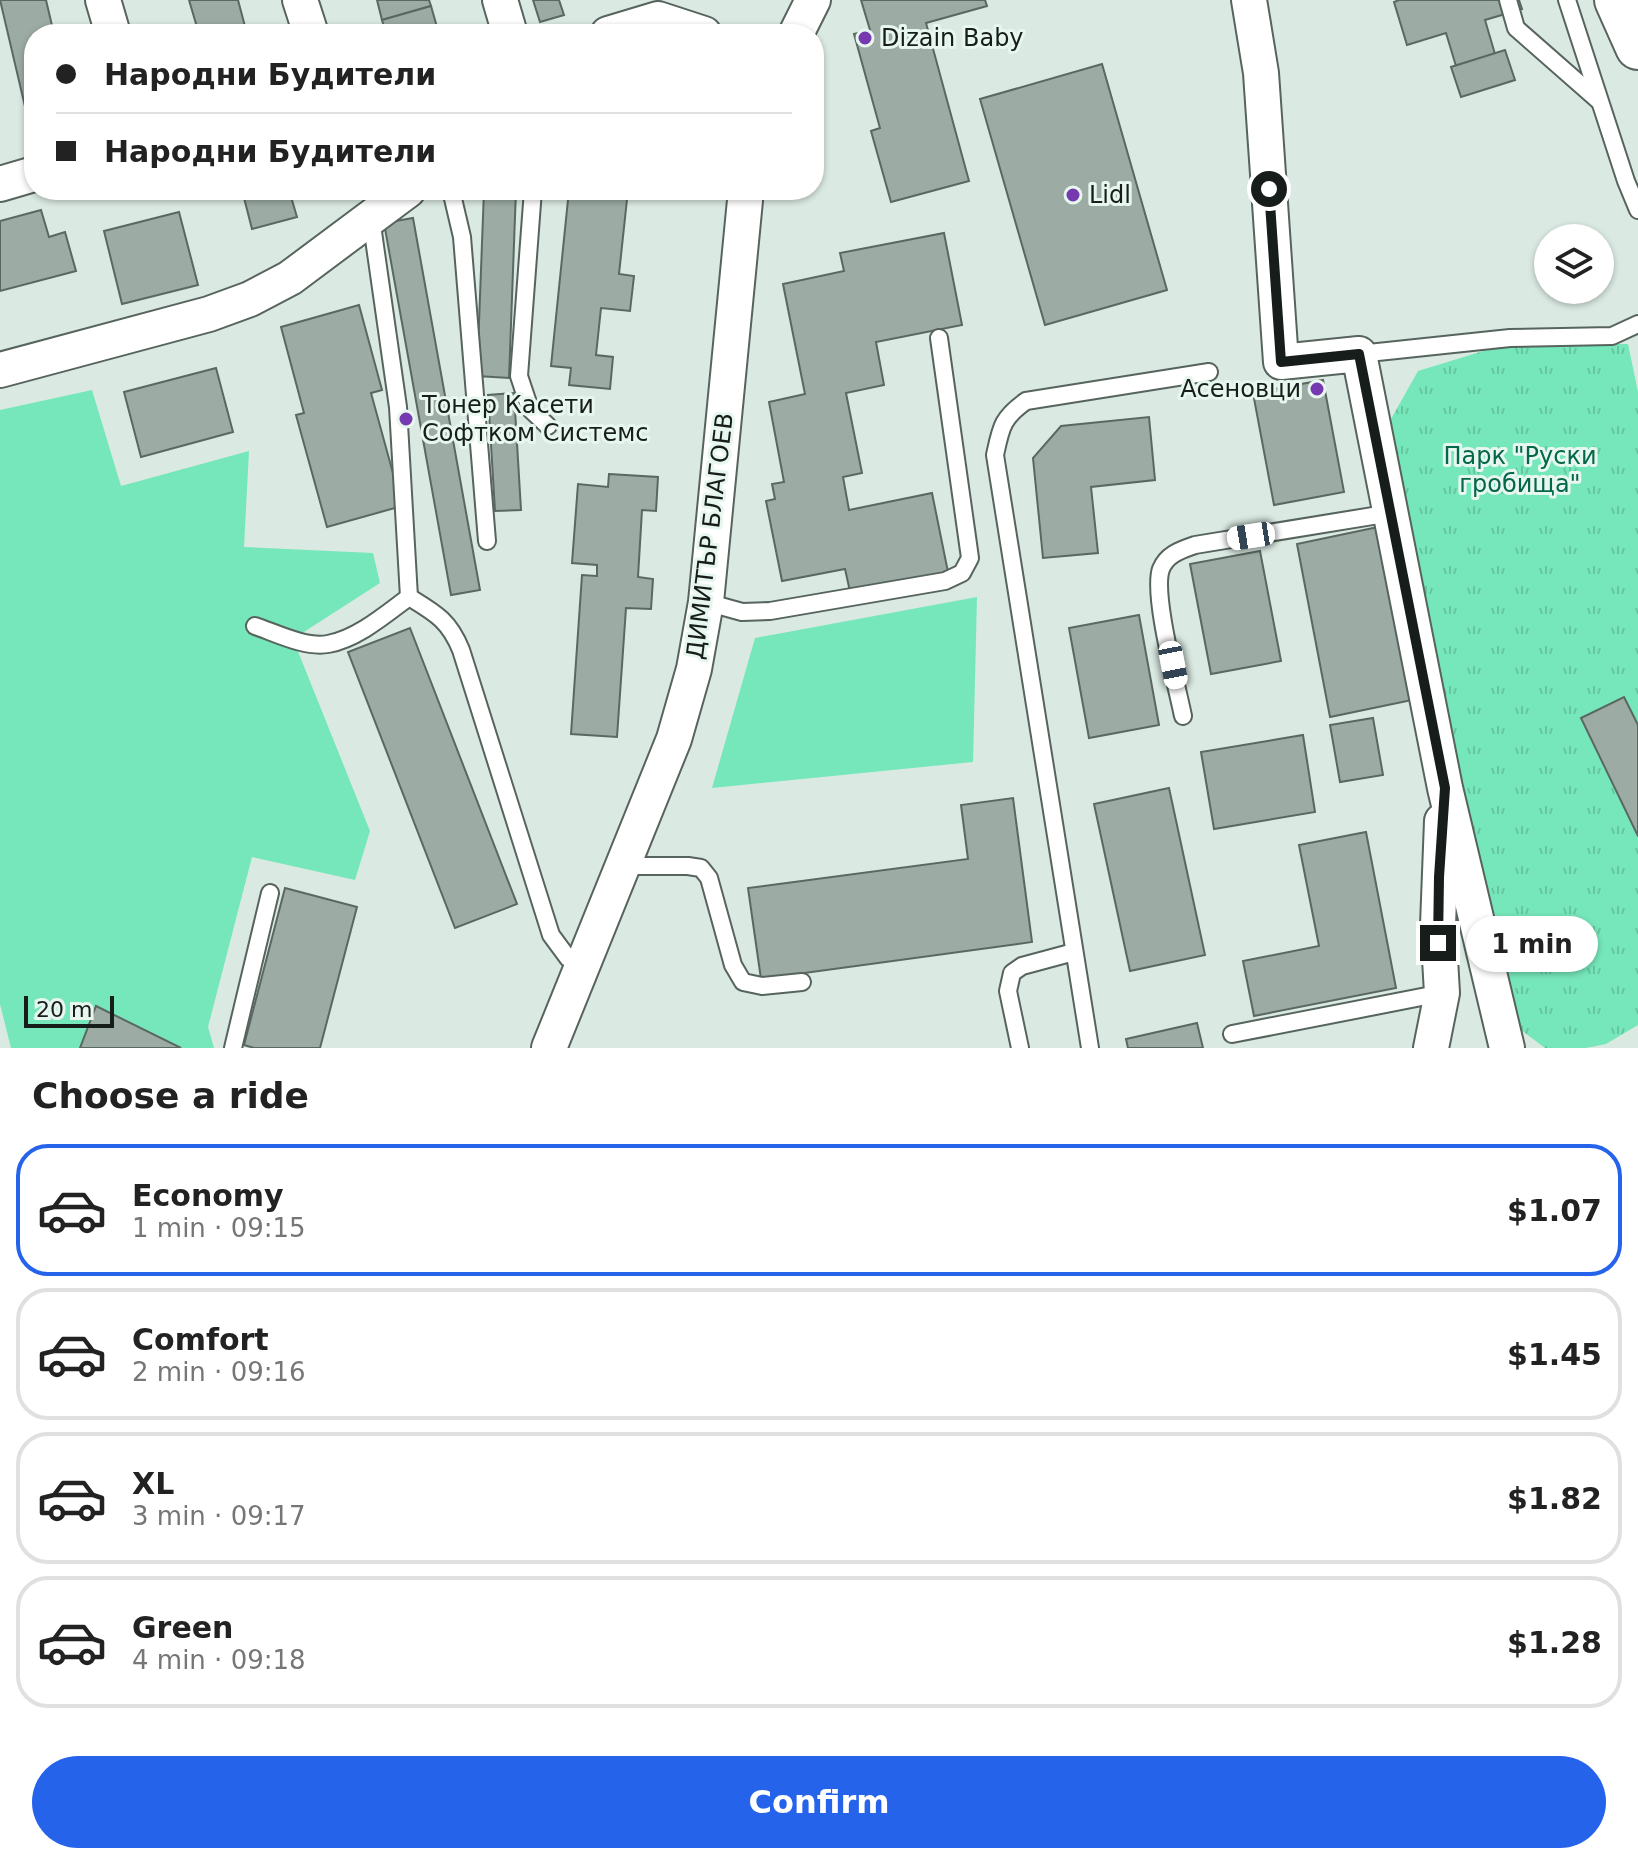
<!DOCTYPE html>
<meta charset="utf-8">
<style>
:root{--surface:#fff;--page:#f2f2f2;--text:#222;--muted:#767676;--line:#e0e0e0;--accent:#2563eb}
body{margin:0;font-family:"DejaVu Sans",sans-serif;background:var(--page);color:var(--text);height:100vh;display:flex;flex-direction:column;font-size:30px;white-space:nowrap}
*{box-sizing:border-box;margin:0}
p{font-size:26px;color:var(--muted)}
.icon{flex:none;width:44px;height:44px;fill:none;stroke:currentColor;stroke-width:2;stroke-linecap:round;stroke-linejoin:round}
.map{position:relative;height:1048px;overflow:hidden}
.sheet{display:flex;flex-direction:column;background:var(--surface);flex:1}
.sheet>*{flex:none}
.banner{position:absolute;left:24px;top:24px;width:800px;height:176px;border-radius:32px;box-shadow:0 2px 6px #0004;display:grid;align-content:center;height:176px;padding:0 32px;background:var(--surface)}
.tools{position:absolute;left:1534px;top:224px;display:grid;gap:16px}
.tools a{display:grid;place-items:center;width:80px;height:80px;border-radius:50%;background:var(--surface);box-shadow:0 2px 6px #0004;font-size:40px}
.scale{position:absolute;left:24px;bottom:20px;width:90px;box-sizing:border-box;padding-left:8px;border:4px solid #171d1a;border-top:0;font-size:22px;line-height:28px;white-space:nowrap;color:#171d1a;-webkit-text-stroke:6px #e7f7ef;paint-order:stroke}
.end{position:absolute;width:36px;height:36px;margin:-18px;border:10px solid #171d1a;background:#fff;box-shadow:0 0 0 4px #fff}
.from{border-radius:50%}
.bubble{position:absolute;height:56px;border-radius:28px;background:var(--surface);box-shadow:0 2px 6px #0004;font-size:26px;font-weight:700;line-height:56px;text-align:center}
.car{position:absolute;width:24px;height:48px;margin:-24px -12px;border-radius:10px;box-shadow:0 0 6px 2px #0007;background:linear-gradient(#fff 24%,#345 0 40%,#fff 0 76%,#345 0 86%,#fff 0)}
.banner b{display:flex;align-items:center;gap:28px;height:76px;font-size:30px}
.banner b+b{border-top:2px solid var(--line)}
.banner i{width:20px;height:20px;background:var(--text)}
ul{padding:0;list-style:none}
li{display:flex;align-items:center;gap:24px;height:132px;margin:0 16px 12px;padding:0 16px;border:4px solid var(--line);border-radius:32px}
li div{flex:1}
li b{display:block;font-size:30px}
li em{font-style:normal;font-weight:700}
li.current{border-color:var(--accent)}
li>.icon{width:72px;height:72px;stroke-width:1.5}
h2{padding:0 32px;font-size:36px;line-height:96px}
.action{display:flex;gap:16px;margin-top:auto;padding:16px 32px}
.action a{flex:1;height:92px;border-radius:48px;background:var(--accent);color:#fff;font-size:32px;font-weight:700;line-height:92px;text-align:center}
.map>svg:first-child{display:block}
.grass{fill:#76e7ba}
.park{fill:url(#park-tufts)}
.building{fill:#9caba4;stroke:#5b6862;stroke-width:2}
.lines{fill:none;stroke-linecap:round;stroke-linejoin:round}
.service-casing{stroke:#56645d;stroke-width:20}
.minor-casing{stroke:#56645d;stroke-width:38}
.primary-casing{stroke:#56645d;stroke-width:48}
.service{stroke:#fff;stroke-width:16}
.minor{stroke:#fff;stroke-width:34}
.primary{stroke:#fff;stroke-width:44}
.route{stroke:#171d1a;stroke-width:10}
.poi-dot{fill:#7639af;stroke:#e7f7ef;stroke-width:3}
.labels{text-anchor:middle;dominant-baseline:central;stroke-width:6;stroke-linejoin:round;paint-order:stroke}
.poi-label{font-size:24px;fill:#171d1a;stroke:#e7f7ef;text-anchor:start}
.park-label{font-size:24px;fill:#05674a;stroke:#e7f7ef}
.street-label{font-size:24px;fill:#171d1a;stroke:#e7f7ef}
</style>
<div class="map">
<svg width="1638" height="1048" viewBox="0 0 1638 1048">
<defs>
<pattern id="park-tufts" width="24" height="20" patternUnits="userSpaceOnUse" patternTransform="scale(2)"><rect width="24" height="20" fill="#76e7ba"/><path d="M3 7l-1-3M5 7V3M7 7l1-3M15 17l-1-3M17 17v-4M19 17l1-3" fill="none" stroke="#65c69f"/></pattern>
</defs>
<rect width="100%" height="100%" fill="#dae9e2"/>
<g class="grass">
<polygon points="92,390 121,486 249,451 244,547 373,553 380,583 293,639 370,831 355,880 252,857 208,1027 214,1048 11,1048 0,1004 0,410"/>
<polygon points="977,597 973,762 712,788 755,638"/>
</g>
<polygon class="park" points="1506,344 1628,344 1638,392 1638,1025 1606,1044 1586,1048 1545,1048 1521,1030 1499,957 1454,756 1391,419 1418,371"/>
<g class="building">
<polygon points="0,0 46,0 54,34 34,34 34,131 31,132"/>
<polygon points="189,0 238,0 247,34 199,34"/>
<polygon points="377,0 429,0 431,6 382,20"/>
<polygon points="533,0 559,0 564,15 540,22"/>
<polygon points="861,0 985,0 987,6 926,23 969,181 891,202 871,131 880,128 854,34 870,30"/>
<polygon points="1399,0 1519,0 1522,9 1485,20 1495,54 1456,66 1446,33 1407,45 1394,2"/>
<polygon points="431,6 439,34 386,34 382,20"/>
<polygon points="1505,50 1515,80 1461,97 1451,67"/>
<polygon points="1102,64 1167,290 1045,325 980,99"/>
<polygon points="242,190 289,190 297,217 252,229"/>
<polygon points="484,190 516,190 509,378 477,376"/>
<polygon points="569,190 628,190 619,274 634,276 630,311 601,308 596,355 613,357 610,389 569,385 571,368 551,366"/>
<polygon points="41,210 49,237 65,232 76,271 0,291 0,221"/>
<polygon points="179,212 198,285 122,304 104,231"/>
<polygon points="413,218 480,590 451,595 384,223"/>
<polygon points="944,233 962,325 876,342 884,385 846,393 862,473 843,477 849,510 932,493 949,577 851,596 845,569 782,581 766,501 775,499 772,484 784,482 769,402 805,394 783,284 844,271 840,253"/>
<polygon points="359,305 382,390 371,393 402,506 327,527 296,415 304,413 281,327"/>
<polygon points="216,368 233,432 141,457 124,392"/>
<polygon points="1323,380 1344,492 1274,505 1253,393"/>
<polygon points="514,393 521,510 495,511 488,395"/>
<polygon points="1149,417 1155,480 1091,487 1098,553 1043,558 1033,458 1061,426"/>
<polygon points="609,474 658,477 656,511 642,510 638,577 653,579 651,609 626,608 617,737 571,734 582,575 597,576 597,565 572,563 578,484 608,487"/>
<polygon points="1378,527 1412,700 1330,717 1297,544"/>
<polygon points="1260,551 1281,661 1211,674 1190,564"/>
<polygon points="1139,615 1159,725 1089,738 1069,628"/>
<polygon points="410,628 517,904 455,928 348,652"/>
<polygon points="1624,697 1638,725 1638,836 1581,718"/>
<polygon points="1373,718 1383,775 1340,782 1330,725"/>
<polygon points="1303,735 1315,812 1214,829 1201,752"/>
<polygon points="1169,788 1205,955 1130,971 1094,804"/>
<polygon points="1013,798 1032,942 761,979 748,888 968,859 961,805"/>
<polygon points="1366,832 1396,988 1254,1016 1243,961 1319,946 1299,845"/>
<polygon points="285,888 357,907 320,1048 254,1048 244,1045"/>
<polygon points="96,1006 181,1048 80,1048"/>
<polygon points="1197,1023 1203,1048 1128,1048 1126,1039"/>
</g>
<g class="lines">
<defs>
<g id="service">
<polyline points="1508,0 1516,28 1598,100"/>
<polyline points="1567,0 1626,181 1638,210"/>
<polyline points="451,190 462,237 487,541"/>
<polyline points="533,190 519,376 530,409 548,426"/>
<polyline points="371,218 398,407 409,597"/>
<polyline points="1359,354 1510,338 1612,336 1638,324"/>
<polyline points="706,602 742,612 770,611 945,581 962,573 970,558 939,338"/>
<path d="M255 626C276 633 305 648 328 644 357 639 386 614 409 597 435 613 449 620 461 650L551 935 568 958 583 967"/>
<path d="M1183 716C1177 686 1152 594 1161 569 1167 554 1181 550 1195 545L1391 513"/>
<polyline points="622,866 688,866 701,868 709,878 733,965 743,982 762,986 802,982"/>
<polyline points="1232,1034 1442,993"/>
<polyline points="233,1048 270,893"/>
<polyline points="1020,1048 1008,991 1012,973 1022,966 1074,952"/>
<path d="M1090 1048 995 455C1001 427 1002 418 1026 401L1209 372"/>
</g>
<g id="minor">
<polyline points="103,0 113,34"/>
<polyline points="300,0 311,34"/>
<polyline points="500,0 510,34"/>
<polyline points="1249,0 1261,73 1281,362 1359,354 1445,788 1507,1048"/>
<polyline points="608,34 658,19 704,34"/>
<polyline points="796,34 813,0"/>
<polyline points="0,184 34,174"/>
<polyline points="0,370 209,314 250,299 290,278 408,190"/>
<polyline points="549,1048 674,739 694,669 706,602 746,190"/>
<polyline points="1431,1048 1442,993 1438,925 1442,821"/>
</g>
<polyline id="primary" points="1617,0 1638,47"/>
</defs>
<use href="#service" class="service-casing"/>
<use href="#minor" class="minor-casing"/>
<use href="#primary" class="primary-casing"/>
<use href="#service" class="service"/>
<use href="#minor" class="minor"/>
<use href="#primary" class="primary"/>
</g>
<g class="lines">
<polyline class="route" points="1269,189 1281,362 1359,354 1445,788 1439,877 1438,943"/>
</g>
<g class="poi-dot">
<circle cx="865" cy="38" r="8"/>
<circle cx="1073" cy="195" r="8"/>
<circle cx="1317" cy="389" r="8"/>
<circle cx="406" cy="419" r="8"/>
</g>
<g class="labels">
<g class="poi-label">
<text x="881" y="38">Dizain Baby</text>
<text x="1089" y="195">Lidl</text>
<text x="1301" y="389" text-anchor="end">Асеновци</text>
<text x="422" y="405">Тонер Касети<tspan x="422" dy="28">Софтком Системс</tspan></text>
</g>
<g class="park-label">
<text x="1520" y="456">Парк "Руски<tspan x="1520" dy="28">гробища"</tspan></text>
</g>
<g class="street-label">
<text transform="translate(710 536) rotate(-83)">ДИМИТЪР БЛАГОЕВ</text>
</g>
</g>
</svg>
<div class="tools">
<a><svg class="icon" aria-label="layers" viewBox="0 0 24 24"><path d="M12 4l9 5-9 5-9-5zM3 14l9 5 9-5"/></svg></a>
</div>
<div class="scale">20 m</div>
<i class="end from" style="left:1269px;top:189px"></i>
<i class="end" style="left:1438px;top:943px"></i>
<div class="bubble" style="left:1466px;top:916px;width:132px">1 min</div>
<i class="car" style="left:1251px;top:536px;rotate:261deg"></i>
<i class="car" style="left:1173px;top:665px;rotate:169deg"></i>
<div class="banner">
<b><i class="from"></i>Народни Будители</b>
<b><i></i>Народни Будители</b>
</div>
</div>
<section class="sheet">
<h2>Choose a ride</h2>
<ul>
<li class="current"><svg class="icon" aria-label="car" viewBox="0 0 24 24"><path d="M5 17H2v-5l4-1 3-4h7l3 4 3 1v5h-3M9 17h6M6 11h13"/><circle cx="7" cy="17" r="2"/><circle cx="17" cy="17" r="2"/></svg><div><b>Economy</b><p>1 min · 09:15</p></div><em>$1.07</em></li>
<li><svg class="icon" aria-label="car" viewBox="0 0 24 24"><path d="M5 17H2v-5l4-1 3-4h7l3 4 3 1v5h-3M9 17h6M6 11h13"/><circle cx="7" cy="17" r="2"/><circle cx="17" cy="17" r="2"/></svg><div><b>Comfort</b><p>2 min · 09:16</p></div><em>$1.45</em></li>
<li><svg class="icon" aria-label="car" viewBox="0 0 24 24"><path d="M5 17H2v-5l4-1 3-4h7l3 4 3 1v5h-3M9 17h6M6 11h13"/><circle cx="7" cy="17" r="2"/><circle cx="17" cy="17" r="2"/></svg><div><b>XL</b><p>3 min · 09:17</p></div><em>$1.82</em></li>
<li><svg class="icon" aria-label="car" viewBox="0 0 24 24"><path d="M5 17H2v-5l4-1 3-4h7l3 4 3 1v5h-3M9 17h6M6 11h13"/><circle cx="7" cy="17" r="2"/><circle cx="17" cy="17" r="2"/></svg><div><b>Green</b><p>4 min · 09:18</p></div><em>$1.28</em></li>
</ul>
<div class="action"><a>Confirm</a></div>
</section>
